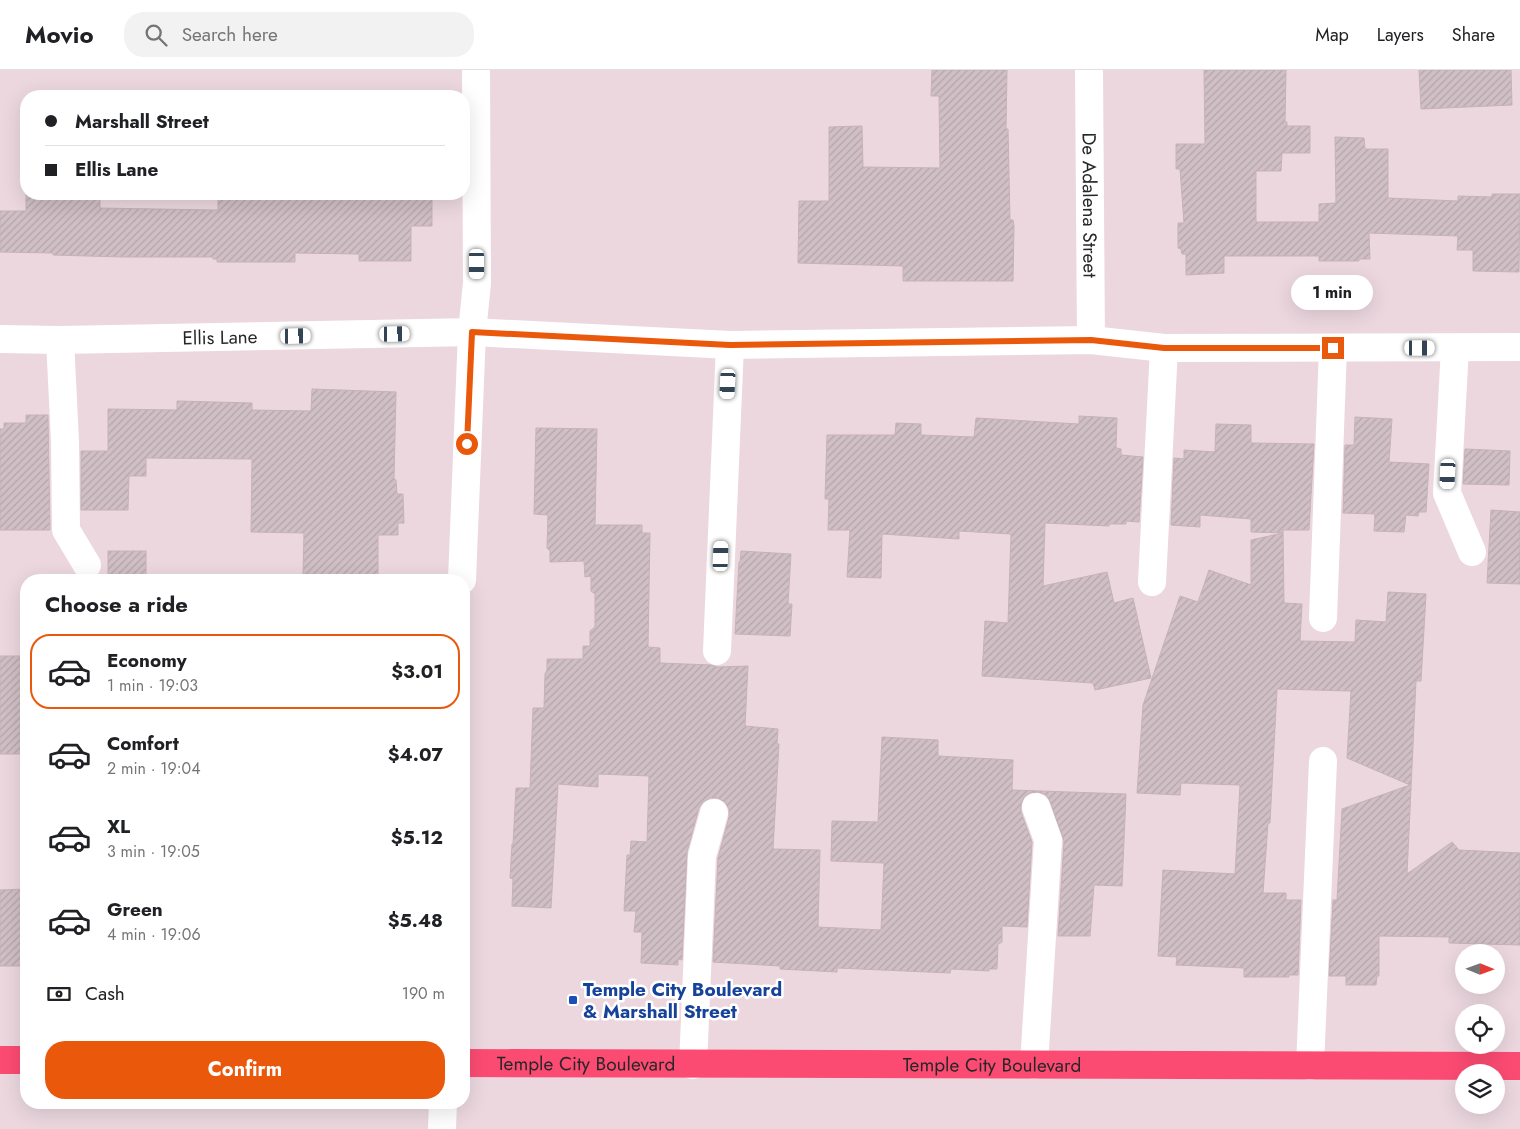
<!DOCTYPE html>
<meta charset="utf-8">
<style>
:root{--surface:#fff;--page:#f2f2f2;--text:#202124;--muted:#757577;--line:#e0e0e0;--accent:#ea580c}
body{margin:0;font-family:Jost,sans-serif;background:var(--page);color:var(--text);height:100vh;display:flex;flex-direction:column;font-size:19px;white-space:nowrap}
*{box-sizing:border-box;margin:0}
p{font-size:16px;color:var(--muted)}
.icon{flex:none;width:28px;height:28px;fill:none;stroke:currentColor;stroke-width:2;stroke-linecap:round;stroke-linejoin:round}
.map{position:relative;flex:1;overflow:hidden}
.sheet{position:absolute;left:20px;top:504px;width:450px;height:535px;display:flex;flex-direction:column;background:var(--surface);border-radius:20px;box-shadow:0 5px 20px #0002}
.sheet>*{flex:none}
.top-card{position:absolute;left:20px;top:20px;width:450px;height:110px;border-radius:20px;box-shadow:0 5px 20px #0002;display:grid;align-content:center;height:110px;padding:0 25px;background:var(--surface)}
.needle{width:32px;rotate:91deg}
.buttons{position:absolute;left:1455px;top:874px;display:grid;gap:10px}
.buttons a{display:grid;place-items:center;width:50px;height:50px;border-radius:50%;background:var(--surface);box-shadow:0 5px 20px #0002;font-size:25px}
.end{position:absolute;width:22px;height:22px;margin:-11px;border:6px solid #ea580c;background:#fff;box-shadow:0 0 0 2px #fff}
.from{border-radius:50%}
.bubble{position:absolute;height:35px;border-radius:18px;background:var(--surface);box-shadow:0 5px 20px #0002;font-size:16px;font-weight:700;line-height:35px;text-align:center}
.car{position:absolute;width:15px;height:30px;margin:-15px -8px;border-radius:6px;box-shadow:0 0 4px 1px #0007;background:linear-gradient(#fff 24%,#345 0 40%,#fff 0 76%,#345 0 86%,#fff 0)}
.top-card b{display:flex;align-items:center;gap:18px;height:48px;font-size:19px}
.top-card b+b{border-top:1px solid var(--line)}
.top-card i{width:12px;height:12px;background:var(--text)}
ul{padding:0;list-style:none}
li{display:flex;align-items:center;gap:15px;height:75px;margin:0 10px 8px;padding:0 15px;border:2px solid transparent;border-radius:20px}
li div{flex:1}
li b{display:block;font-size:19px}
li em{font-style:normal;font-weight:700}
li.active{border-color:var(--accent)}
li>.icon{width:45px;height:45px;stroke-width:1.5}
h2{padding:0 25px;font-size:22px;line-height:60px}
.pay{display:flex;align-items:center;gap:12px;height:55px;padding:0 25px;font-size:19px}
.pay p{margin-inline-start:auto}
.action{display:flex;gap:10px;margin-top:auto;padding:10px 25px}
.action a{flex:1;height:58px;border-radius:20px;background:var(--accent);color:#fff;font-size:20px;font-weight:700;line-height:58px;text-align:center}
header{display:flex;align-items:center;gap:30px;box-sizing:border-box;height:70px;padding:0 25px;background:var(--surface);border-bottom:1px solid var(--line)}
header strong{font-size:24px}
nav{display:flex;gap:28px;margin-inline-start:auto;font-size:18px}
.search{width:350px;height:45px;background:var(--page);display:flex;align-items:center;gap:12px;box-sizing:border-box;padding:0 18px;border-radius:20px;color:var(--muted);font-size:19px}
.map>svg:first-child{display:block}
.building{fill:url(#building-hatch);stroke:#c6b1b8}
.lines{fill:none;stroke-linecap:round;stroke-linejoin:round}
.minor{stroke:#fff;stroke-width:28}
.major{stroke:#fc4b72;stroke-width:28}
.route{stroke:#ea580c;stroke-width:6}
.transit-dot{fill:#1a4fb4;stroke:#fff;stroke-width:2}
.labels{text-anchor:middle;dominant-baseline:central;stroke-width:5;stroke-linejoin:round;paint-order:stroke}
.street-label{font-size:19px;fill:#272727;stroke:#fff}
.transit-label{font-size:19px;font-weight:bold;fill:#164399;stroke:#fff;text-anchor:start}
</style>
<header>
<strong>Movio</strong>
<div class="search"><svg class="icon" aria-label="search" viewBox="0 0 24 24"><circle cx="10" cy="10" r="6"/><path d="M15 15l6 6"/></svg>Search here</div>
<nav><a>Map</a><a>Layers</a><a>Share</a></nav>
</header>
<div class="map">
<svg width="1520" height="1059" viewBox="0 0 1520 1059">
<defs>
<pattern id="building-hatch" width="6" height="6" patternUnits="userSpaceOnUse" patternTransform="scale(1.25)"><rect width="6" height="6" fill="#d0c0c5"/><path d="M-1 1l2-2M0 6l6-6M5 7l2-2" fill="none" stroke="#b3a5a9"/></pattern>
</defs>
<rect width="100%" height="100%" fill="#ecd7df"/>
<g class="building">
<polygon points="932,0 1007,0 1006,59 1008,59 1010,150 1013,150 1014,156 1013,211 903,211 903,196 798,193 799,131 829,131 829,57 862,56 863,97 940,98 939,26 931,26"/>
<polygon points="1204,0 1286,0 1285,52 1287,52 1287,56 1310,56 1310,83 1282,83 1281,101 1256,101 1256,152 1319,152 1319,134 1336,133 1335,67 1364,68 1365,79 1388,79 1388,128 1458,131 1458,126 1492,127 1492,124 1520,124 1519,202 1473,201 1473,180 1457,180 1458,166 1369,163 1370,189 1359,189 1359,191 1319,191 1319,186 1224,186 1224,203 1186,205 1186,184 1182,184 1181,179 1178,178 1178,153 1184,153 1180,99 1176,99 1176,74 1205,74"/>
<polygon points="1419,0 1511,0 1512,35 1421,39"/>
<polygon points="26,124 100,124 100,138 213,140 218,140 218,126 220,126 220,124 432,124 432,156 411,156 411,191 359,191 359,184 295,183 295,192 217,192 217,189 213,189 213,187 123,187 53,185 53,183 0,182 0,141 26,141"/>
<polygon points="312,319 396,322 394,409 396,410 397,424 403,424 404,453 398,453 398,465 378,465 378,510 335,510 335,505 303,504 304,463 251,462 252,389 146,388 146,406 129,406 128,440 81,440 81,381 108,381 108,339 177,340 177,331 252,333 252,340 311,341"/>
<polygon points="26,345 48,345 50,460 0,460 0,359 4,359 4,353 26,353"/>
<polygon points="1079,346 1117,348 1116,378 1121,379 1121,385 1143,387 1139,452 1126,451 1126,454 1109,454 1109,456 1045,453 1043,516 1107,502 1114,533 1133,528 1151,608 1095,620 1093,613 982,606 985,551 1008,553 1011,464 959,461 959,469 882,464 881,508 847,507 850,460 828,460 829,429 825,429 827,365 895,365 896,353 921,354 921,365 974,367 976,348 1079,354"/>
<polygon points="1355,347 1392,349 1389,392 1429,394 1426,442 1419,442 1418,446 1406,445 1404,462 1374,461 1375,444 1343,443 1345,375 1354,375"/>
<polygon points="1216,354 1251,355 1251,373 1314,374 1309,460 1283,460 1284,533 1302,534 1300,571 1355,572 1356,550 1386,552 1388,522 1426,524 1421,611 1416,611 1407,804 1452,772 1459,780 1520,783 1520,875 1449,873 1449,867 1379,866 1379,906 1377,906 1376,915 1346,915 1346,906 1329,906 1333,830 1337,830 1342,739 1410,715 1347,688 1351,621 1277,619 1270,753 1268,753 1263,823 1286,823 1286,830 1301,830 1298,905 1289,905 1289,907 1244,907 1244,898 1176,895 1177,887 1158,886 1163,800 1235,804 1240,715 1181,713 1180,725 1137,723 1143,635 1180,526 1198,532 1209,500 1251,515 1251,470 1283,463 1251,462 1251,449 1200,445 1200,457 1171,455 1174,388 1184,389 1184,380 1215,382"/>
<polygon points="536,358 597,359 595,455 642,455 642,463 650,463 648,577 660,578 660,593 711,595 717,597 748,596 745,656 778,659 777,674 779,674 773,779 820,780 818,857 881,860 884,793 831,791 832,751 878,752 882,667 938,670 938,686 1013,690 1012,720 1126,724 1122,816 1094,815 1090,866 1058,866 1064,771 1050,731 1046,725 1038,722 1030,723 1024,727 1021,735 1021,742 1032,772 1027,857 1002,856 1002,872 998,874 997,899 989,899 989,901 951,899 950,903 837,898 837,902 780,899 780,896 713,892 718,788 729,747 729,739 725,732 718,728 710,728 703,732 699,738 687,782 682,890 678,889 678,895 641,893 642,862 634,862 636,841 624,841 627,785 630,785 631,771 647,772 649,706 598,704 598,717 558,714 551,838 512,836 513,809 510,808 512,774 513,774 516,718 530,718 533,638 544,638 545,604 547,600 547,589 583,589 583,576 590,576 590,561 595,557 595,524 591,521 591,506 585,507 584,491 550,492 550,481 547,478 548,445 534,444"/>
<polygon points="1465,379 1510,381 1509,415 1463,414"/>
<polygon points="1491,440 1520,442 1520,514 1487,513"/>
<rect x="108" y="481" width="38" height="29"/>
<polygon points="741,481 791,484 788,534 792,534 790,566 735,564 739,492 740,492"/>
<rect x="0" y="586" width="26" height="98"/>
<polygon points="26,819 26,896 0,896 0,820"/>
</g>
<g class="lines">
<g class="minor">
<path id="s1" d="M1089 0 1091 270"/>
<path id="s2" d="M0 269 60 270 472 262 730 275 1091 270 1164 278 1520 277"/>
<polyline points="60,270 65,371 66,460 87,495"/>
<polyline points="1455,278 1447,423 1472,482"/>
<polyline points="462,510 472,262 477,213 476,0"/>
<polyline points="1152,512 1164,278"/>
<polyline points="1323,548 1333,278"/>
<polyline points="717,581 730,275"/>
<polyline points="693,995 702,786 714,743"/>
<polyline points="1034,995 1048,770 1036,737"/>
<polyline points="1310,996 1323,691"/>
<polyline points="442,1059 443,1032"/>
</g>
<g class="major">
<polyline points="0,990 26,990"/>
<path id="s3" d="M464 993 1520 996"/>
</g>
</g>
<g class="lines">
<polyline class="route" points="467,374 472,262 730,275 1091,270 1164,278 1333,278"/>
</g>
<rect class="transit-dot" x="568" y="925" width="10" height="10" rx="2.5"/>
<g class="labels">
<g class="street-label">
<text stroke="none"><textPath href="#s1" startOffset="135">De Adalena Street</textPath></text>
<text stroke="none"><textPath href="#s2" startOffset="220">Ellis Lane</textPath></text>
<text stroke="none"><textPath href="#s3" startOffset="122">Temple City Boulevard</textPath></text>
<text stroke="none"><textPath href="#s3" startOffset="528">Temple City Boulevard</textPath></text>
</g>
<g class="transit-label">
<text x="583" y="919">Temple City Boulevard<tspan x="583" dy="22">&amp; Marshall Street</tspan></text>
</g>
</g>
</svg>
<div class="buttons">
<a><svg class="needle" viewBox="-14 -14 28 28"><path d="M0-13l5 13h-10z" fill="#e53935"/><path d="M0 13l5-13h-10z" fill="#757577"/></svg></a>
<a><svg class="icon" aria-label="locate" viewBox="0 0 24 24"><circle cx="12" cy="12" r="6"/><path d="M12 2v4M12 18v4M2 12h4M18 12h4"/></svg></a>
<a><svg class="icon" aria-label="layers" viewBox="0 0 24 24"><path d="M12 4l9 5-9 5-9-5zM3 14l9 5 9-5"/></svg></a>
</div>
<i class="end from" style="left:467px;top:374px"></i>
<i class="end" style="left:1333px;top:278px"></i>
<div class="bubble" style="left:1291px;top:205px;width:82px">1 min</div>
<i class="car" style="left:477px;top:194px;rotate:180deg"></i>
<i class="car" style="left:395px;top:264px;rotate:89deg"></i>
<i class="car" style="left:296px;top:266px;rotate:89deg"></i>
<i class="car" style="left:1420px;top:278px;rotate:90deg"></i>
<i class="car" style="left:728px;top:314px;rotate:183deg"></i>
<i class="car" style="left:1448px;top:404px;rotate:183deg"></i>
<i class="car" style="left:721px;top:486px;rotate:2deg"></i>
<div class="top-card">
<b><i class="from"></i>Marshall Street</b>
<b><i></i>Ellis Lane</b>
</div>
<section class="sheet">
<h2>Choose a ride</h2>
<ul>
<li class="active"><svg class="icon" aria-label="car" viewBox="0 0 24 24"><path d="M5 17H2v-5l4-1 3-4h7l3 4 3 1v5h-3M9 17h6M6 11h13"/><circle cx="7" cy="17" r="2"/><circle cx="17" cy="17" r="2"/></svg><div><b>Economy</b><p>1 min · 19:03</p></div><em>$3.01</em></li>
<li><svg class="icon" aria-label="car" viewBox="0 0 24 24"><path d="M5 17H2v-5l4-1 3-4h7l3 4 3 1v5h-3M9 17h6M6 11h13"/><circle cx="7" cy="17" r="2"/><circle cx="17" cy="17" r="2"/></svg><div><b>Comfort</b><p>2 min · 19:04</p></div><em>$4.07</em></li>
<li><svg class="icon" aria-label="car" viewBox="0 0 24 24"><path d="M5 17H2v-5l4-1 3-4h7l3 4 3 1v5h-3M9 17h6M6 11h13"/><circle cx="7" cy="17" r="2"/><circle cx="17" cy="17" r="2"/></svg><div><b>XL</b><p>3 min · 19:05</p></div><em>$5.12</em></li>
<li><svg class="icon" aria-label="car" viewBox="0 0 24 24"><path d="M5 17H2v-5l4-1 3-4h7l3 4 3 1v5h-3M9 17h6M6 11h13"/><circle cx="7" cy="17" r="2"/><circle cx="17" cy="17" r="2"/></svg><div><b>Green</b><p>4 min · 19:06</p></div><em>$5.48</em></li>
</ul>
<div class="pay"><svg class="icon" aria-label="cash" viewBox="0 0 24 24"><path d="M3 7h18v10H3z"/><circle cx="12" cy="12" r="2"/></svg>Cash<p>190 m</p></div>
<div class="action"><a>Confirm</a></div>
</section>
</div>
